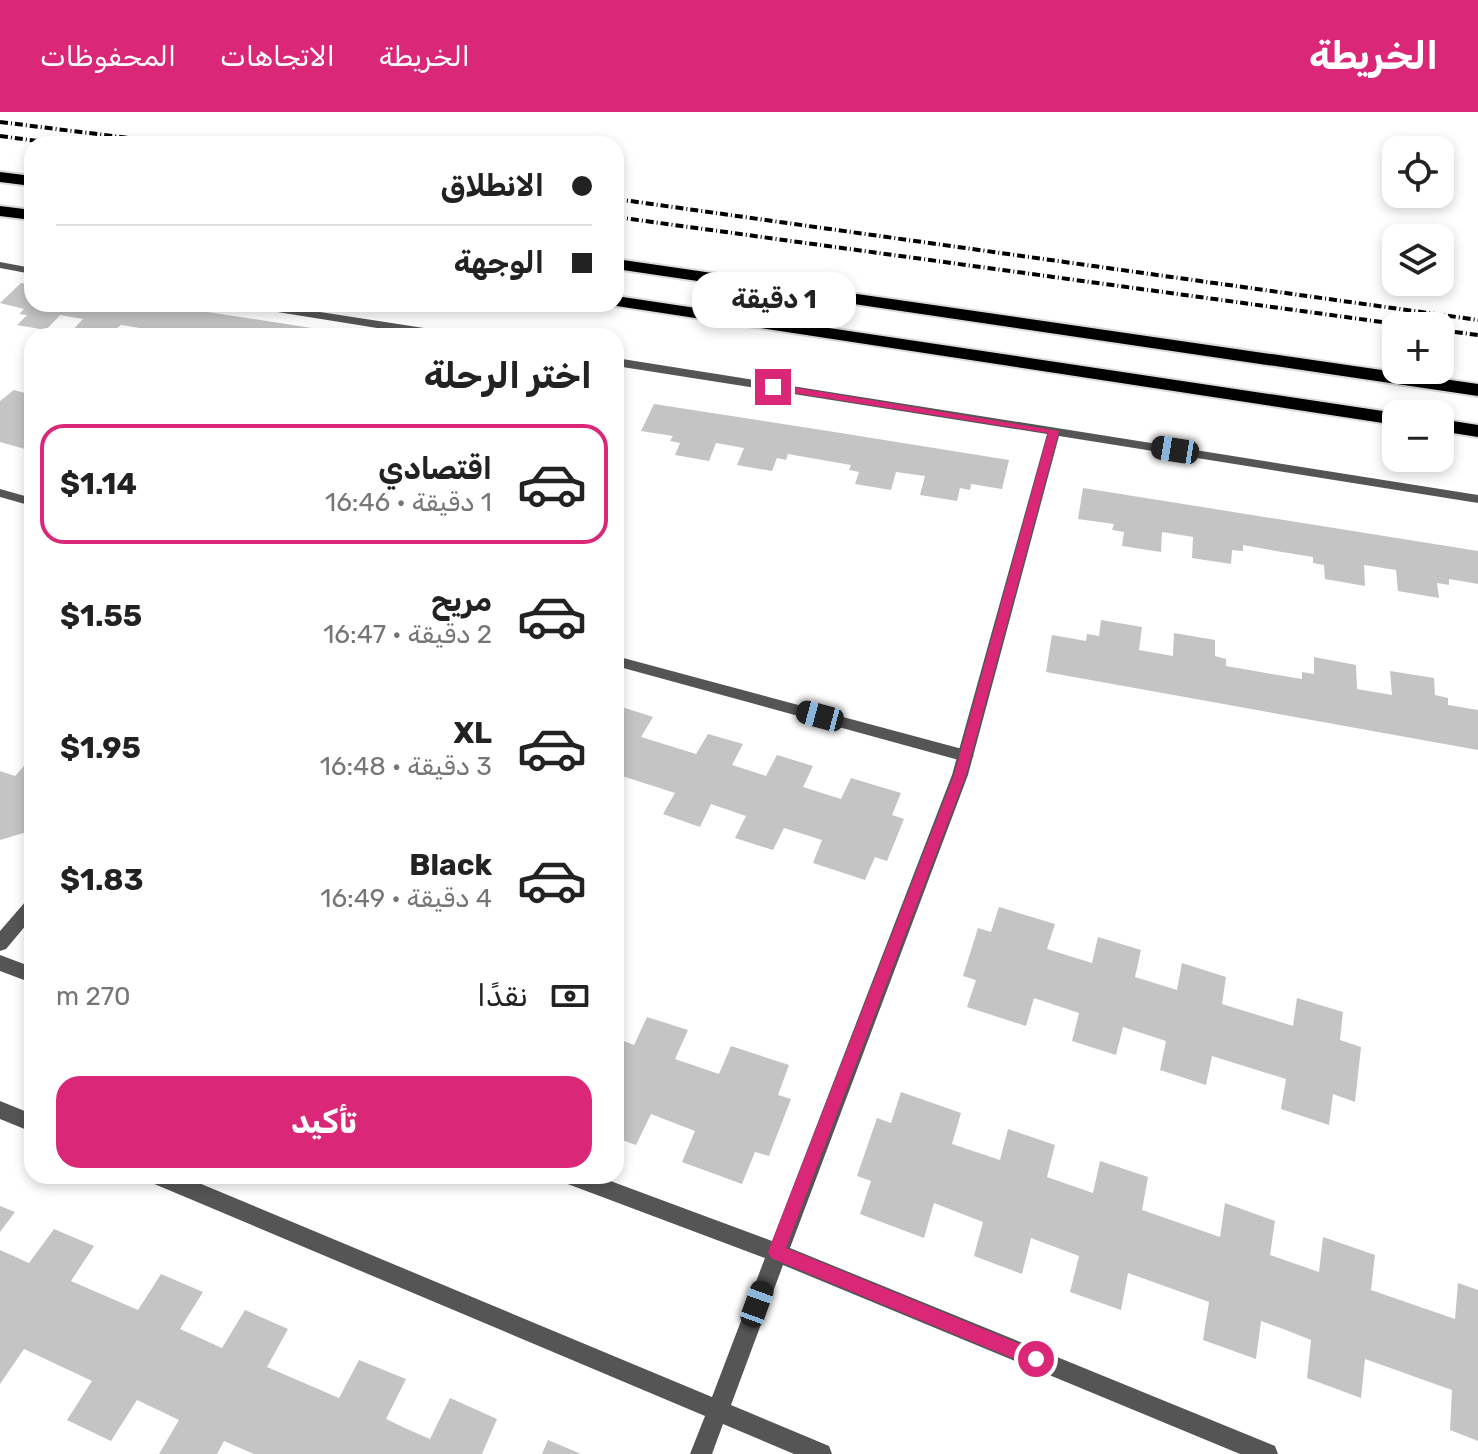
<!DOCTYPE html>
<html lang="ar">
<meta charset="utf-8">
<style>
:root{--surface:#fff;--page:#f2f2f2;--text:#222;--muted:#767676;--line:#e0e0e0;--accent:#db2777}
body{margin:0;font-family:Rubik,"Noto Naskh Arabic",sans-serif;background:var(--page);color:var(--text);direction:rtl;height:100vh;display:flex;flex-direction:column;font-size:30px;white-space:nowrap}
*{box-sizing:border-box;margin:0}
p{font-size:26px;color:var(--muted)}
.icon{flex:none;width:44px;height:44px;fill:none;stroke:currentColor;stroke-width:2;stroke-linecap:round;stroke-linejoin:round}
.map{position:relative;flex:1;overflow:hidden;direction:ltr}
.panel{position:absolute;left:24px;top:216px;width:600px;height:856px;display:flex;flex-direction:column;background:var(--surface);border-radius:24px;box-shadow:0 4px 12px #0003;direction:rtl}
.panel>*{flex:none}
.guide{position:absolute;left:24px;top:24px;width:600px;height:176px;border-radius:24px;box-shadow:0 4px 12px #0003;direction:rtl;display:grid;align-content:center;height:176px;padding:0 32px;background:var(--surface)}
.controls{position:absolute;left:1382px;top:24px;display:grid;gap:16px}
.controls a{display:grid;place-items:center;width:72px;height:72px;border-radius:16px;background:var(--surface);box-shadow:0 4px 12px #0003;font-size:40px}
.end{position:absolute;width:36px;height:36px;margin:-18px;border:10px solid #db2777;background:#fff;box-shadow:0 0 0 4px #fff}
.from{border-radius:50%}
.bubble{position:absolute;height:56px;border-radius:24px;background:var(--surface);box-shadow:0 4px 12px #0003;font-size:26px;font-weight:700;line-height:56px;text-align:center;direction:rtl}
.car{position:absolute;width:24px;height:48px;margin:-24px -12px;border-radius:10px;box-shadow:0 0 6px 2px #0007;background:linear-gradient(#222 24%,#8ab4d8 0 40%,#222 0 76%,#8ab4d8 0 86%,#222 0)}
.guide b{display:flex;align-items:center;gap:28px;height:76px;font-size:30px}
.guide b+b{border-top:2px solid var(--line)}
.guide i{width:20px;height:20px;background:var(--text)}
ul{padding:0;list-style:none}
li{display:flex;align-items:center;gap:24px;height:120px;margin:0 16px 12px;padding:0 16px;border:4px solid transparent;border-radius:24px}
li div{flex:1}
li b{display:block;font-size:30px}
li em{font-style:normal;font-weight:700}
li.active{border-color:var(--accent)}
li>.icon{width:72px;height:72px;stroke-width:1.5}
h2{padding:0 32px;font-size:36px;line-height:96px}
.pay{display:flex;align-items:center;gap:20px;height:88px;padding:0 32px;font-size:30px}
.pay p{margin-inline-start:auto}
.primary-button{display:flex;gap:16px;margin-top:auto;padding:16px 32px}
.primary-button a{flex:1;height:92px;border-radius:24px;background:var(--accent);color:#fff;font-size:32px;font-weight:700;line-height:92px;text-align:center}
header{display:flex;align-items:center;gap:48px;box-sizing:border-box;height:112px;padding:0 40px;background:var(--accent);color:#fff}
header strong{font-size:38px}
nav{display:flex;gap:44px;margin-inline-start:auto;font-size:28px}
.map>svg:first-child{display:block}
.building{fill:#c4c4c4}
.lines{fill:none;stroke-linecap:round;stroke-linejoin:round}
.highway-casing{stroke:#dbdbdb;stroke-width:4}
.lane{fill:#555;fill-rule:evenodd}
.street{fill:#555;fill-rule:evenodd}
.highway{fill:#000;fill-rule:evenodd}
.rail{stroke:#000;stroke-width:4;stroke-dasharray:8 3 1 3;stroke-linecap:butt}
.route{fill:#db2777}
</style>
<header>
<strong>الخريطة</strong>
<nav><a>الخريطة</a><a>الاتجاهات</a><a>المحفوظات</a></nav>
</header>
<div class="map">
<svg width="1478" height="1342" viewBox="0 0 1478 1342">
<rect width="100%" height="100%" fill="#fff"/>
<g class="building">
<polygon points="21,171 32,173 32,192 156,192 318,217 312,224 170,224 172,221 121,213 116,217 108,216 100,224 84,224 69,222 83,207 60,203 46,218 17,213 27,203 19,202 24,197 0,191"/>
<polygon points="14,278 32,283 29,296 32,297 32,339 0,330 0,289"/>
<polygon points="654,292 828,319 1009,348 1002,377 971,372 970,378 960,376 957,389 920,383 925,364 896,360 891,378 855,372 859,360 849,358 851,353 788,342 786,348 777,346 772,359 737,353 744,336 716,331 709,349 675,343 680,331 670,329 673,324 641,319"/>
<polygon points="1083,376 1478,439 1478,472 1449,467 1449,473 1437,471 1439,486 1398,479 1396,458 1364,453 1365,474 1325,467 1324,453 1313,451 1313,445 1276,439 1243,433 1243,439 1232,438 1231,452 1192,446 1193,425 1162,420 1161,440 1122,434 1124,420 1112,418 1114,412 1078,407"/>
<polygon points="1101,508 1142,515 1139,538 1173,544 1174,521 1215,528 1215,544 1226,547 1226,554 1266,561 1302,567 1302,560 1314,562 1314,545 1356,553 1357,577 1392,583 1390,559 1434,566 1435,583 1448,586 1448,593 1478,598 1478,638 1046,560 1052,523 1086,529 1087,522 1099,524"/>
<polygon points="619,594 653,605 641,625 696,642 708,622 743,632 732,653 766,664 777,643 813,654 803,675 841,687 851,666 901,681 892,703 904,707 887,749 875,745 865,768 813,751 822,728 784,716 773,738 735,726 746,704 711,692 700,715 663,702 675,681 619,663 616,667"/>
<polygon points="32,645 32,722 27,720 0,728 0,659 15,664"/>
<polygon points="999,795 1055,812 1047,837 1092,851 1098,825 1141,838 1135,865 1177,878 1182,851 1226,865 1222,892 1293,914 1297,886 1343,900 1340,928 1361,935 1355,990 1333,982 1329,1013 1281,997 1286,967 1212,944 1206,973 1160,958 1166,929 1123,915 1116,943 1072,929 1079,901 1034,886 1026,914 967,895 976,868 963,864 978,816 991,820"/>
<polygon points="647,905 688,918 675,947 719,962 731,934 789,953 778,983 791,987 769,1044 755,1040 742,1072 682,1050 695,1019 651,1002 636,1033 616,1026 616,926 634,933"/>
<polygon points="901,980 961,1001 952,1032 1000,1048 1008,1017 1055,1033 1047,1065 1093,1081 1100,1049 1148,1065 1142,1098 1220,1125 1225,1091 1275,1109 1270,1143 1319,1160 1323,1125 1375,1143 1371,1178 1455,1207 1458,1171 1478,1178 1478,1329 1450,1318 1452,1278 1365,1247 1361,1286 1307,1266 1311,1228 1286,1218 1261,1209 1256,1247 1203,1228 1209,1190 1128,1161 1121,1198 1070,1180 1079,1144 1031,1126 1022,1162 974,1144 983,1110 934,1091 924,1126 860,1102 871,1069 857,1064 877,1006 891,1011"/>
<polygon points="0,1094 15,1100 0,1120"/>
<polygon points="54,1117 94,1134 71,1169 138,1198 161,1162 203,1180 180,1217 222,1236 245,1198 288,1217 267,1255 339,1286 359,1248 406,1267 386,1307 407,1317 430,1327 450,1286 497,1307 482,1342 254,1342 224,1329 217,1342 159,1342 179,1308 137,1288 111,1329 67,1308 92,1269 24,1237 0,1272 0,1138 29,1151"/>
<polygon points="548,1328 581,1342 542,1342"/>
</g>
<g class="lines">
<defs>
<g id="highway">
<polygon points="0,60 32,64 32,74 0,70"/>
<polygon points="0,94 32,98 32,108 0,104"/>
<polygon points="616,147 1478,272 1478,284 616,157"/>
<polygon points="616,184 1396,301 1399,302 1396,302 1396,313 610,193 616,192"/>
<polygon points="1440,307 1478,313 1478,325 1440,319"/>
</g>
</defs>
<use href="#highway" class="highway-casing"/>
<g class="lane">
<polygon points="0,377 32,386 32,394 0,385"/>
<polygon points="616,544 966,638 974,644 966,650 616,554"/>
<polygon points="32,787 32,806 6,837 0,839 0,819 26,789"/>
</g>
<g class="street">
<polygon points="0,150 32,156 32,162 0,156"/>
<polygon points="240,192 268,192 450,220 456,224 427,224 246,195"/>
<polygon points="616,246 1478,383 1478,391 1059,324 968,663 790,1136 1275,1334 1278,1342 1240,1342 783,1153 731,1293 829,1334 832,1342 794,1342 723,1312 712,1342 690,1342 705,1304 152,1071 149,1064 182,1064 712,1285 765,1146 565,1071 562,1064 597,1064 772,1129 952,663 1047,322 616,254"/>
<polygon points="0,843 32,855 32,871 0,859"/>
<polygon points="0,989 32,1002 32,1020 0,1007"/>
</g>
<use href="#highway" class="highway"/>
<g class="rail">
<polyline points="0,10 177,32"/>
<polyline points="0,24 59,32"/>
<polyline points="616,87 1478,208"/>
<polyline points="616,105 1411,214"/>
<polyline points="1440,218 1478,223"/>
</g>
</g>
<polygon class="route" points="773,272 1059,319 966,663 786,1136 1042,1241 1045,1247 1036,1256 771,1146 768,1140 954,663 1048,321 769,277"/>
</svg>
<div class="controls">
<a><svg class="icon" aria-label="locate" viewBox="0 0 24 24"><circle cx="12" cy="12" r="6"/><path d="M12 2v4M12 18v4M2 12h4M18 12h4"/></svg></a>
<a><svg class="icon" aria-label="layers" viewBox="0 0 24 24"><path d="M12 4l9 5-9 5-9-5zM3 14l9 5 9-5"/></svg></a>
<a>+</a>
<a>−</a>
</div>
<i class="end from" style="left:1036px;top:1247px"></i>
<i class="end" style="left:773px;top:275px"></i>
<div class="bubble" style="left:692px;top:160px;width:164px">1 دقيقة</div>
<i class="car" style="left:1175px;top:338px;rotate:279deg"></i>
<i class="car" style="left:820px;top:604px;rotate:285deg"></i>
<i class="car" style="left:757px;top:1192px;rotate:20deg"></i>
<div class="guide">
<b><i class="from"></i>الانطلاق</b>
<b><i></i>الوجهة</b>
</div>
<section class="panel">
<h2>اختر الرحلة</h2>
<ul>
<li class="active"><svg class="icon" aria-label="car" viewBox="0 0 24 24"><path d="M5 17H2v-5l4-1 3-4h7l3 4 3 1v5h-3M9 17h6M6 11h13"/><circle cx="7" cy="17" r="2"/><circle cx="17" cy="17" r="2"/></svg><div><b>اقتصادي</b><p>1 دقيقة · 16:46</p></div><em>$1.14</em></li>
<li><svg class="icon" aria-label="car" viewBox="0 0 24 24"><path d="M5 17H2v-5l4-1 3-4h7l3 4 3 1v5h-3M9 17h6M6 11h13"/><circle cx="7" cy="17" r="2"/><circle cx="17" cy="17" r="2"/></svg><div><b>مريح</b><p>2 دقيقة · 16:47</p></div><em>$1.55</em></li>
<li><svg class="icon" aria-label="car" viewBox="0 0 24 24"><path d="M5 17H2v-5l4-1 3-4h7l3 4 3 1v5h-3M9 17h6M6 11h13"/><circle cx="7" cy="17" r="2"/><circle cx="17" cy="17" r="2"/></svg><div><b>XL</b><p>3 دقيقة · 16:48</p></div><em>$1.95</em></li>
<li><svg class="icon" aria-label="car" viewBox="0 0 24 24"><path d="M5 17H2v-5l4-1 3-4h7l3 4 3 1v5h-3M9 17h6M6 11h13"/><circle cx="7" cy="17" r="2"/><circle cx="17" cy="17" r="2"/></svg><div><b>Black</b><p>4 دقيقة · 16:49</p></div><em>$1.83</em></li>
</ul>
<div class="pay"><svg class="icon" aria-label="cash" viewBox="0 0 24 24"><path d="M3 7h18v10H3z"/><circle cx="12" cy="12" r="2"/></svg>نقدًا<p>270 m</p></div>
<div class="primary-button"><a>تأكيد</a></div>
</section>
</div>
